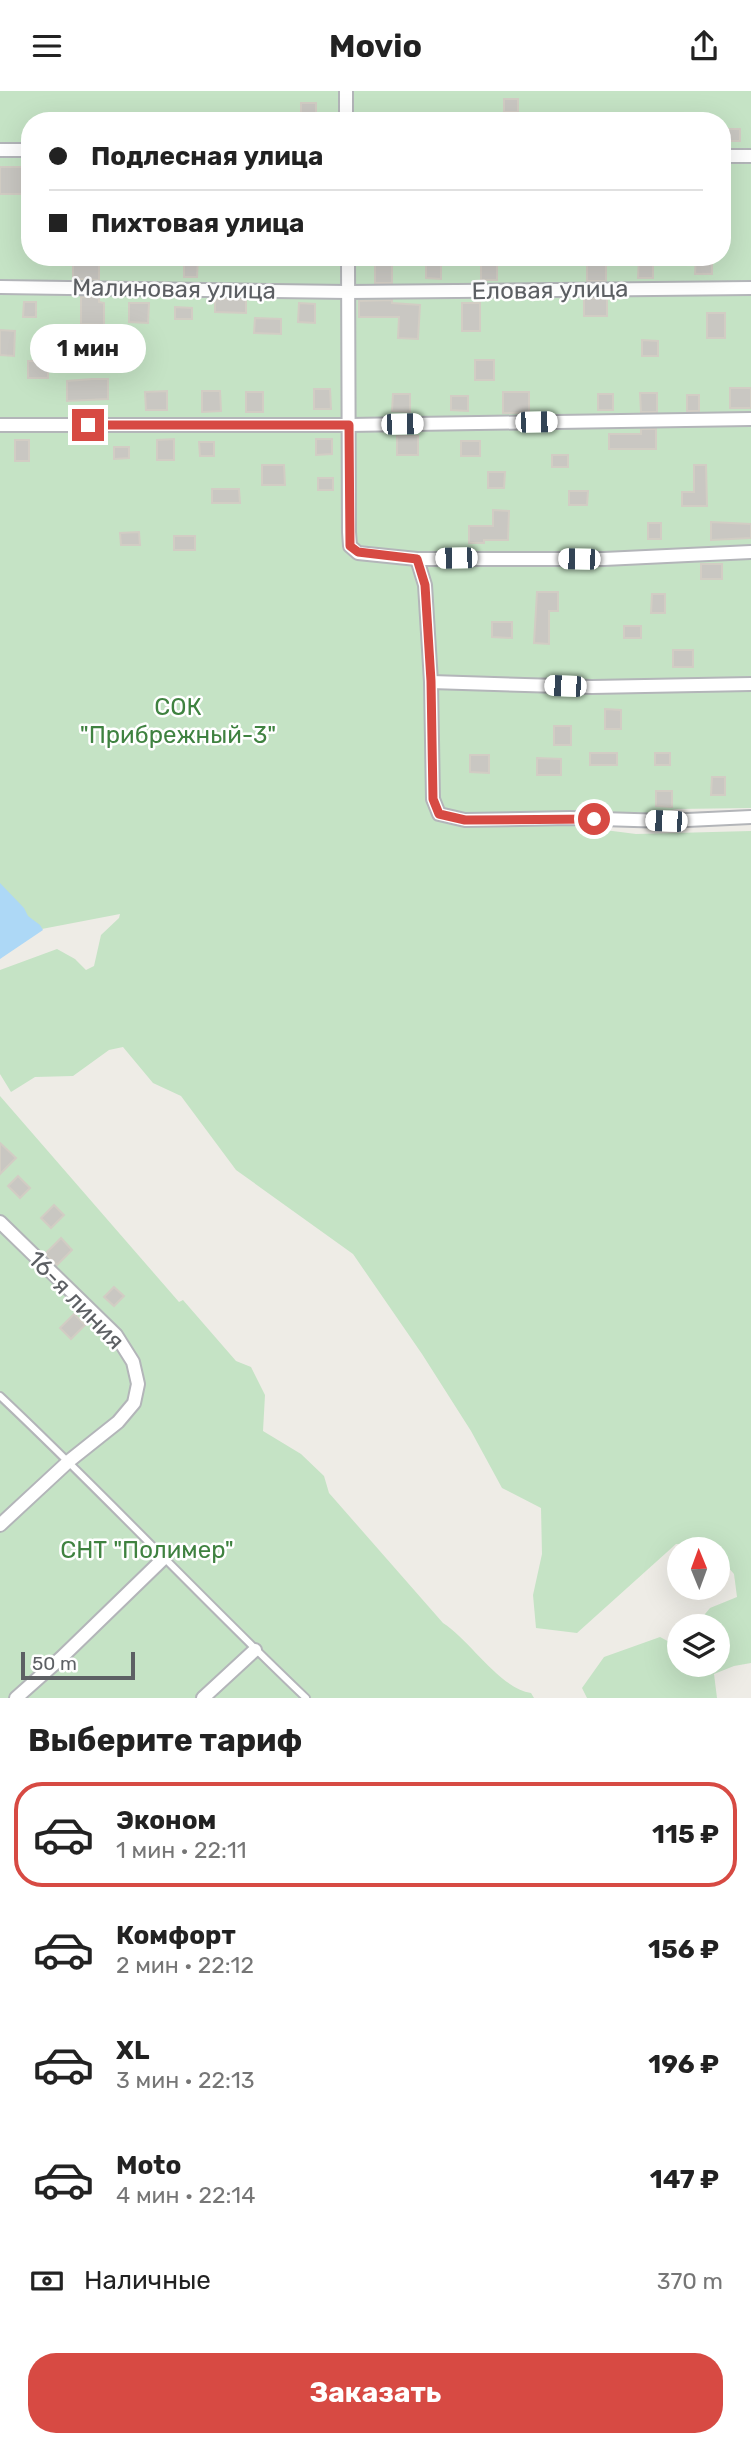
<!DOCTYPE html>
<html lang="ru">
<meta charset="utf-8">
<style>
:root{--surface:#fff;--page:#f6f6f6;--text:#222;--muted:#767676;--line:#e0e0e0;--accent:#d74a43}
body{margin:0;font-family:Rubik,sans-serif;background:var(--page);color:var(--text);height:100vh;display:flex;flex-direction:column;font-size:26px;white-space:nowrap}
*{box-sizing:border-box;margin:0}
p{font-size:23px;color:var(--muted)}
.icon{flex:none;width:38px;height:38px;fill:none;stroke:currentColor;stroke-width:2;stroke-linecap:round;stroke-linejoin:round}
.map{position:relative;height:1607px;overflow:hidden}
.details{display:flex;flex-direction:column;background:var(--surface);flex:1}
.details>*{flex:none}
.guide{position:absolute;left:21px;top:21px;width:710px;height:154px;border-radius:28px;box-shadow:0 7px 28px #0002;display:grid;align-content:center;height:154px;padding:0 28px;background:var(--surface)}
.needle{width:46px;rotate:359deg}
.buttons{position:absolute;left:667px;top:1446px;display:grid;gap:14px}
.buttons a{display:grid;place-items:center;width:63px;height:63px;border-radius:50%;background:var(--surface);box-shadow:0 7px 28px #0002;font-size:35px}
.scale{position:absolute;left:21px;bottom:18px;width:114px;box-sizing:border-box;padding-left:7px;border:4px solid #5d6064;border-top:0;font-size:19px;line-height:24px;white-space:nowrap;color:#5d6064;-webkit-text-stroke:5px #fff;paint-order:stroke}
.end{position:absolute;width:32px;height:32px;margin:-16px;border:9px solid #d74a43;background:#fff;box-shadow:0 0 0 4px #fff}
.from{border-radius:50%}
.bubble{position:absolute;height:49px;border-radius:24px;background:var(--surface);box-shadow:0 7px 28px #0002;font-size:23px;font-weight:700;line-height:49px;text-align:center}
.car{position:absolute;width:21px;height:42px;margin:-21px -10px;border-radius:9px;box-shadow:0 0 5px 2px #0007;background:linear-gradient(#fff 24%,#345 0 40%,#fff 0 76%,#345 0 86%,#fff 0)}
.guide b{display:flex;align-items:center;gap:24px;height:66px;font-size:26px}
.guide b+b{border-top:2px solid var(--line)}
.guide i{width:18px;height:18px;background:var(--text)}
ul{padding:0;list-style:none}
li{display:flex;align-items:center;gap:21px;height:105px;margin:0 14px 10px;padding:0 14px;border:4px solid transparent;border-radius:28px}
li div{flex:1}
li b{display:block;font-size:26px}
li em{font-style:normal;font-weight:700}
li.active{border-color:var(--accent)}
li>.icon{width:63px;height:63px;stroke-width:1.5}
h2{padding:0 28px;font-size:32px;line-height:84px}
.pay{display:flex;align-items:center;gap:18px;height:77px;padding:0 28px;font-size:26px}
.pay p{margin-inline-start:auto}
.primary-button{display:flex;gap:14px;margin-top:auto;padding:14px 28px}
.primary-button a{flex:1;height:80px;border-radius:28px;background:var(--accent);color:#fff;font-size:28px;font-weight:700;line-height:80px;text-align:center}
header{display:flex;justify-content:space-between;align-items:center;height:91px;padding:0 28px;background:var(--surface);font-size:32px;font-weight:700}
.map>svg:first-child{display:block}
.green{fill:#c5e3c5;fill-rule:evenodd}
.water{fill:#add8f6}
.building{fill:#c9c7c2;stroke:#d2cdc4;stroke-width:2}
.lines{fill:none;stroke-linecap:round;stroke-linejoin:round}
.lane-casing{stroke:#b3b5b9;stroke-width:10}
.street-casing{stroke:#b3b5b9;stroke-width:16}
.lane{stroke:#fff;stroke-width:6}
.street{stroke:#fff;stroke-width:12}
.route{stroke:#d74a43;stroke-width:9}
.labels{text-anchor:middle;dominant-baseline:central;stroke-width:5;stroke-linejoin:round;paint-order:stroke}
.street-label{font-size:24px;fill:#5d6064;stroke:#fff}
.park-label{font-size:24px;fill:#3f8240;stroke:#fff}
</style>
<header><svg class="icon" aria-label="menu" viewBox="0 0 24 24"><path d="M4 6h16M4 12h16M4 18h16"/></svg>Movio<svg class="icon" aria-label="share" viewBox="0 0 24 24"><path d="M12 15V3M7 8l5-5 5 5M5 13v7h14v-7"/></svg></header>
<div class="map">
<svg width="751" height="1607" viewBox="0 0 751 1607">
<rect width="100%" height="100%" fill="#eeece6"/>
<g class="green">
<path d="M0 0H751V717L677 718 581 736 636 743 751 740V1572L734 1575 714 1583 717 1607H587L582 1597 604 1566 660 1546 677 1555 679 1554V1573H718V1535H695L710 1517 737 1506 734 1483 718 1465V1458H710L704 1452 676 1453 577 1542 536 1537 533 1504 542 1463 541 1417 502 1397 471 1340 422 1263 353 1163 236 1079 181 1005 153 992 123 956 109 959 73 985 35 986 11 1001 0 983V879L57 858 75 868 86 879 94 875 101 844 119 827 120 823 0 846ZM30 30H723V166H30Z"/>
<path d="M0 1005 179 1211 183 1209 236 1270 251 1276 265 1304 263 1340 301 1363 324 1385 329 1402 443 1532C471 1550 499 1597 531 1602L534 1607H0Z"/>
</g>
<polygon class="water" points="0,792 24,817 28,825 40,834 43,839 0,868"/>
<g class="building">
<rect x="504" y="8" width="14" height="13"/>
<rect x="301" y="12" width="15" height="18"/>
<rect x="726" y="38" width="14" height="12"/>
<rect x="0" y="76" width="23" height="27"/>
<polygon points="73,166 99,166 99,189 73,188"/>
<polygon points="184,166 198,166 197,186 184,186"/>
<polygon points="639,166 653,166 653,187 638,187"/>
<polygon points="696,166 712,166 712,183 695,183"/>
<rect x="481" y="172" width="16" height="17"/>
<rect x="587" y="172" width="19" height="18"/>
<rect x="375" y="174" width="17" height="18"/>
<polygon points="426,174 441,174 441,188 426,187"/>
<polygon points="81,206 99,206 99,211 104,212 104,234 81,233"/>
<rect x="584" y="207" width="23" height="18"/>
<polygon points="215,208 246,208 246,222 215,221"/>
<polygon points="392,209 392,212 420,214 418,248 398,247 399,226 359,226 359,210"/>
<polygon points="24,211 36,211 36,226 23,226"/>
<polygon points="129,212 149,212 148,232 129,231"/>
<polygon points="299,212 315,213 315,232 298,231"/>
<rect x="462" y="212" width="18" height="28"/>
<polygon points="175,216 192,217 192,228 175,228"/>
<rect x="707" y="222" width="18" height="25"/>
<polygon points="255,227 281,228 281,243 254,242"/>
<polygon points="0,239 15,240 14,265 0,264"/>
<polygon points="642,249 658,250 658,265 642,265"/>
<rect x="475" y="269" width="19" height="20"/>
<rect x="28" y="270" width="20" height="17"/>
<polygon points="92,288 108,288 108,308 67,310 67,290"/>
<rect x="730" y="297" width="21" height="20"/>
<polygon points="314,298 330,298 331,318 314,318"/>
<polygon points="167,300 167,319 146,319 145,301"/>
<polygon points="202,300 220,300 221,320 202,321"/>
<rect x="246" y="301" width="17" height="20"/>
<rect x="503" y="301" width="26" height="21"/>
<polygon points="640,302 657,302 657,321 641,321"/>
<polygon points="393,303 410,303 410,321 392,320"/>
<rect x="598" y="303" width="15" height="16"/>
<rect x="687" y="304" width="12" height="16"/>
<polygon points="451,305 468,305 468,320 451,319"/>
<polygon points="641,338 656,338 656,358 609,358 609,343 641,343"/>
<rect x="397" y="345" width="21" height="19"/>
<polygon points="174,348 174,369 157,369 157,349"/>
<polygon points="316,348 332,348 332,363 316,364"/>
<rect x="15" y="349" width="14" height="21"/>
<rect x="461" y="350" width="19" height="15"/>
<polygon points="199,351 214,351 214,365 200,365"/>
<polygon points="114,356 129,356 129,367 114,368"/>
<rect x="552" y="364" width="16" height="12"/>
<polygon points="262,374 284,374 285,394 262,394"/>
<polygon points="694,374 706,374 707,415 682,415 682,401 694,401"/>
<polygon points="488,381 505,381 504,397 488,397"/>
<rect x="318" y="387" width="15" height="12"/>
<polygon points="212,398 239,398 240,412 212,412"/>
<polygon points="569,400 588,400 587,414 569,414"/>
<polygon points="493,419 509,420 508,449 484,449 484,452 469,452 469,435 493,435"/>
<polygon points="711,431 751,433 751,447 711,449"/>
<rect x="648" y="432" width="13" height="16"/>
<polygon points="139,441 140,454 121,454 120,442"/>
<rect x="174" y="445" width="21" height="14"/>
<rect x="701" y="473" width="21" height="15"/>
<polygon points="537,501 558,501 558,520 549,520 549,553 534,552"/>
<polygon points="652,503 665,503 665,522 651,522"/>
<polygon points="492,531 512,531 512,547 492,546"/>
<rect x="624" y="535" width="17" height="12"/>
<rect x="673" y="559" width="20" height="17"/>
<polygon points="605,618 621,619 621,638 605,638"/>
<rect x="554" y="635" width="17" height="19"/>
<rect x="590" y="662" width="27" height="12"/>
<rect x="655" y="662" width="15" height="12"/>
<polygon points="470,664 489,664 489,682 470,681"/>
<polygon points="537,667 561,668 561,684 537,684"/>
<polygon points="712,686 725,686 725,704 711,704"/>
<polygon points="656,700 672,700 672,716 656,715"/>
<polygon points="0,1052 16,1067 0,1083"/>
<polygon points="18,1085 30,1097 20,1107 8,1095"/>
<polygon points="54,1114 64,1124 51,1137 41,1127"/>
<polygon points="61,1147 72,1159 57,1174 45,1163"/>
<polygon points="114,1196 124,1205 114,1215 104,1206"/>
<polygon points="74,1223 85,1234 71,1248 60,1237"/>
</g>
<g class="lines">
<defs>
<path id="lane" d="M0 1305C104 1403 202 1508 306 1607"/>
<g id="street">
<polyline points="346,0 346,30"/>
<polyline points="0,59 30,59"/>
<polyline points="723,65 751,65"/>
<polyline points="348,166 349,441 350,455 358,462 417,468 604,468 751,461"/>
<polyline points="0,196 348,201 751,197"/>
<polyline points="0,334 349,334 751,328"/>
<polyline points="417,468 425,494 431,591 433,708 439,723 465,729 570,727 666,730 751,726"/>
<polyline points="431,591 592,596 751,593"/>
<polyline points="0,1131 116,1244 133,1271 138,1293 134,1312 118,1331 69,1370 0,1434"/>
<polyline points="16,1607 61,1567 163,1468"/>
<polyline points="203,1607 255,1559"/>
</g>
</defs>
<use href="#lane" class="lane-casing"/>
<use href="#street" class="street-casing"/>
<use href="#lane" class="lane"/>
<use href="#street" class="street"/>
</g>
<g class="lines">
<polyline class="route" points="88,334 349,334 350,455 358,461 417,468 425,494 431,590 433,708 439,723 465,729 594,728"/>
</g>
<g class="labels">
<g class="street-label">
<text transform="translate(174 198) rotate(1)">Малиновая улица</text>
<text transform="translate(550 199) rotate(-1)">Еловая улица</text>
<text transform="translate(76 1209) rotate(46)">16-я линия</text>
</g>
<g class="park-label">
<text x="178" y="616">СОК<tspan x="178" dy="28">"Прибрежный-3"</tspan></text>
<text x="147" y="1459">СНТ "Полимер"</text>
</g>
</g>
</svg>
<div class="buttons">
<a><svg class="needle" viewBox="-14 -14 28 28"><path d="M0-13l5 13h-10z" fill="#e53935"/><path d="M0 13l5-13h-10z" fill="#767676"/></svg></a>
<a><svg class="icon" aria-label="layers" viewBox="0 0 24 24"><path d="M12 4l9 5-9 5-9-5zM3 14l9 5 9-5"/></svg></a>
</div>
<div class="scale">50 m</div>
<i class="end from" style="left:594px;top:728px"></i>
<i class="end" style="left:88px;top:334px"></i>
<div class="bubble" style="left:30px;top:233px;width:116px">1 мин</div>
<i class="car" style="left:536px;top:331px;rotate:89deg"></i>
<i class="car" style="left:402px;top:333px;rotate:89deg"></i>
<i class="car" style="left:456px;top:467px;rotate:269deg"></i>
<i class="car" style="left:579px;top:468px;rotate:271deg"></i>
<i class="car" style="left:565px;top:595px;rotate:272deg"></i>
<i class="car" style="left:666px;top:730px;rotate:272deg"></i>
<div class="guide">
<b><i class="from"></i>Подлесная улица</b>
<b><i></i>Пихтовая улица</b>
</div>
</div>
<section class="details">
<h2>Выберите тариф</h2>
<ul>
<li class="active"><svg class="icon" aria-label="car" viewBox="0 0 24 24"><path d="M5 17H2v-5l4-1 3-4h7l3 4 3 1v5h-3M9 17h6M6 11h13"/><circle cx="7" cy="17" r="2"/><circle cx="17" cy="17" r="2"/></svg><div><b>Эконом</b><p>1 мин · 22:11</p></div><em>115 ₽</em></li>
<li><svg class="icon" aria-label="car" viewBox="0 0 24 24"><path d="M5 17H2v-5l4-1 3-4h7l3 4 3 1v5h-3M9 17h6M6 11h13"/><circle cx="7" cy="17" r="2"/><circle cx="17" cy="17" r="2"/></svg><div><b>Комфорт</b><p>2 мин · 22:12</p></div><em>156 ₽</em></li>
<li><svg class="icon" aria-label="car" viewBox="0 0 24 24"><path d="M5 17H2v-5l4-1 3-4h7l3 4 3 1v5h-3M9 17h6M6 11h13"/><circle cx="7" cy="17" r="2"/><circle cx="17" cy="17" r="2"/></svg><div><b>XL</b><p>3 мин · 22:13</p></div><em>196 ₽</em></li>
<li><svg class="icon" aria-label="car" viewBox="0 0 24 24"><path d="M5 17H2v-5l4-1 3-4h7l3 4 3 1v5h-3M9 17h6M6 11h13"/><circle cx="7" cy="17" r="2"/><circle cx="17" cy="17" r="2"/></svg><div><b>Moto</b><p>4 мин · 22:14</p></div><em>147 ₽</em></li>
</ul>
<div class="pay"><svg class="icon" aria-label="cash" viewBox="0 0 24 24"><path d="M3 7h18v10H3z"/><circle cx="12" cy="12" r="2"/></svg>Наличные<p>370 m</p></div>
<div class="primary-button"><a>Заказать</a></div>
</section>
